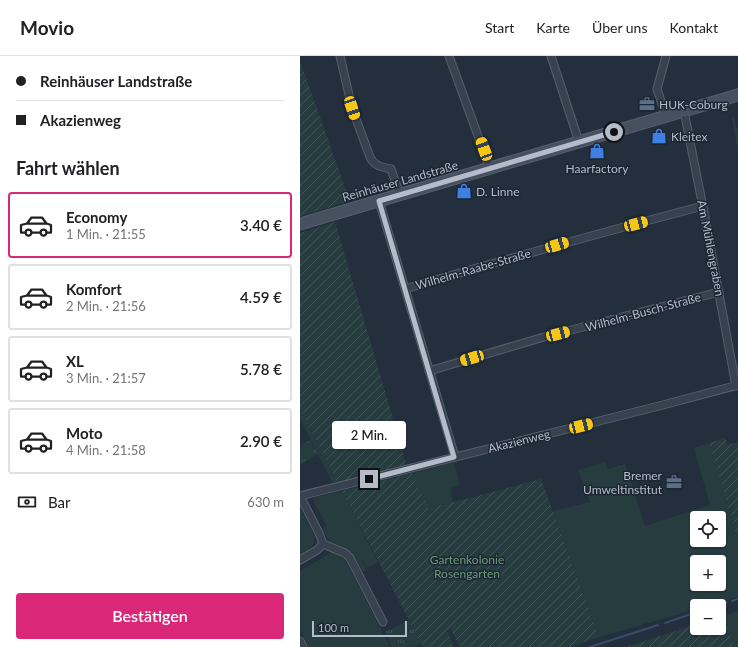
<!DOCTYPE html>
<html lang="de">
<meta charset="utf-8">
<style>
:root{--surface:#fff;--page:#f2f2f2;--text:#202124;--muted:#757577;--line:#e0e0e0;--accent:#db2777}
body{margin:0;font-family:Lato,sans-serif;background:var(--page);color:var(--text);height:100vh;display:flex;flex-direction:column;font-size:15px;white-space:nowrap}
*{box-sizing:border-box;margin:0}
p{font-size:13px;color:var(--muted)}
.icon{flex:none;width:22px;height:22px;fill:none;stroke:currentColor;stroke-width:2;stroke-linecap:round;stroke-linejoin:round}
.map{position:relative;flex:1;overflow:hidden}
.details{display:flex;flex-direction:column;background:var(--surface);width:300px}
.details>*{flex:none}
.hud{display:grid;align-content:center;height:88px;padding:0 16px;background:var(--surface)}
.tools{position:absolute;left:390px;top:455px;display:grid;gap:8px}
.tools a{display:grid;place-items:center;width:36px;height:36px;border-radius:4px;background:var(--surface);box-shadow:0 1px 3px #0004;font-size:20px}
.scale{position:absolute;left:12px;bottom:10px;width:95px;box-sizing:border-box;padding-left:4px;border:2px solid #b4bcc9;border-top:0;font-size:11px;line-height:14px;white-space:nowrap;color:#b4bcc9;-webkit-text-stroke:3px #1d2633;paint-order:stroke}
.end{position:absolute;width:18px;height:18px;margin:-9px;border:5px solid #b4bcc9;background:#111;box-shadow:0 0 0 2px #111}
.from{border-radius:50%}
.bubble{position:absolute;height:28px;border-radius:4px;background:var(--surface);box-shadow:0 1px 3px #0004;font-size:13px;font-weight:600;line-height:28px;text-align:center}
.car{position:absolute;width:12px;height:24px;margin:-12px -6px;border-radius:5px;box-shadow:0 0 3px 1px #0007;background:linear-gradient(#f5c518 24%,#345 0 40%,#f5c518 0 76%,#345 0 86%,#f5c518 0)}
.hud b{display:flex;align-items:center;gap:14px;height:38px;font-size:15px}
.hud b+b{border-top:1px solid var(--line)}
.hud i{width:10px;height:10px;background:var(--text)}
ul{padding:0;list-style:none}
li{display:flex;align-items:center;gap:12px;height:66px;margin:0 8px 6px;padding:0 8px;border:2px solid var(--line);border-radius:4px}
li div{flex:1}
li b{display:block;font-size:15px}
li em{font-style:normal;font-weight:600}
li.selected{border-color:var(--accent)}
li>.icon{width:36px;height:36px;stroke-width:1.5}
h2{padding:0 16px;font-size:18px;line-height:48px}
.pay{display:flex;align-items:center;gap:10px;height:44px;padding:0 16px;font-size:15px}
.pay p{margin-inline-start:auto}
.action{display:flex;gap:8px;margin-top:auto;padding:8px 16px}
.action a{flex:1;height:46px;border-radius:4px;background:var(--accent);color:#fff;font-size:16px;font-weight:600;line-height:46px;text-align:center}
header{display:flex;align-items:center;gap:24px;box-sizing:border-box;height:56px;padding:0 20px;background:var(--surface);border-bottom:1px solid var(--line)}
header strong{font-size:19px}
nav{display:flex;gap:22px;margin-inline-start:auto;font-size:14px}
main{display:flex;flex:1;min-height:0}
.map>svg:first-child{display:block}
.grass{fill:#263c3f;fill-rule:evenodd}
.park{fill:url(#park-tufts)}
.garden{fill:url(#garden-furrows)}
.lines{fill:none;stroke-linecap:round;stroke-linejoin:round}
.stream{stroke:#394c67;stroke-width:2}
.minor-casing{stroke:#565f6c;stroke-width:9}
.secondary-casing{stroke:#565f6c;stroke-width:13}
.minor{stroke:#38414e;stroke-width:7}
.secondary{stroke:#465061;stroke-width:11}
.route{stroke:#b4bcc9;stroke-width:5}
.labels{text-anchor:middle;dominant-baseline:central;stroke-width:3;stroke-linejoin:round;paint-order:stroke}
.poi-label{font-size:12px;fill:#b4bcc9;stroke:#1d2633;text-anchor:start}
.street-label{font-size:12px;fill:#b4bcc9;stroke:#1d2633}
.park-label{font-size:12px;fill:#6b9a76;stroke:#1d2633}
</style>
<header>
<strong>Movio</strong>
<nav><a>Start</a><a>Karte</a><a>Über uns</a><a>Kontakt</a></nav>
</header>
<main>
<section class="details">
<div class="hud">
<b><i class="from"></i>Reinhäuser Landstraße</b>
<b><i></i>Akazienweg</b>
</div>
<h2>Fahrt wählen</h2>
<ul>
<li class="selected"><svg class="icon" aria-label="car" viewBox="0 0 24 24"><path d="M5 17H2v-5l4-1 3-4h7l3 4 3 1v5h-3M9 17h6M6 11h13"/><circle cx="7" cy="17" r="2"/><circle cx="17" cy="17" r="2"/></svg><div><b>Economy</b><p>1 Min. · 21:55</p></div><em>3.40 €</em></li>
<li><svg class="icon" aria-label="car" viewBox="0 0 24 24"><path d="M5 17H2v-5l4-1 3-4h7l3 4 3 1v5h-3M9 17h6M6 11h13"/><circle cx="7" cy="17" r="2"/><circle cx="17" cy="17" r="2"/></svg><div><b>Komfort</b><p>2 Min. · 21:56</p></div><em>4.59 €</em></li>
<li><svg class="icon" aria-label="car" viewBox="0 0 24 24"><path d="M5 17H2v-5l4-1 3-4h7l3 4 3 1v5h-3M9 17h6M6 11h13"/><circle cx="7" cy="17" r="2"/><circle cx="17" cy="17" r="2"/></svg><div><b>XL</b><p>3 Min. · 21:57</p></div><em>5.78 €</em></li>
<li><svg class="icon" aria-label="car" viewBox="0 0 24 24"><path d="M5 17H2v-5l4-1 3-4h7l3 4 3 1v5h-3M9 17h6M6 11h13"/><circle cx="7" cy="17" r="2"/><circle cx="17" cy="17" r="2"/></svg><div><b>Moto</b><p>4 Min. · 21:58</p></div><em>2.90 €</em></li>
</ul>
<div class="pay"><svg class="icon" aria-label="cash" viewBox="0 0 24 24"><path d="M3 7h18v10H3z"/><circle cx="12" cy="12" r="2"/></svg>Bar<p>630 m</p></div>
<div class="action"><a>Bestätigen</a></div>
</section>
<div class="map">
<svg width="438" height="591" viewBox="0 0 438 591">
<defs>
<pattern id="park-tufts" width="24" height="20" patternUnits="userSpaceOnUse"><rect width="24" height="20" fill="#263c3f"/><path d="M3 7l-1-3M5 7V3M7 7l1-3M15 17l-1-3M17 17v-4M19 17l1-3" fill="none" stroke="#435659"/></pattern>
<pattern id="garden-furrows" width="10" height="10" patternUnits="userSpaceOnUse"><rect width="10" height="10" fill="#263c3f"/><path d="M-1 1l2-2M0 10L10 0M9 11l2-2" fill="none" stroke="#435659"/></pattern>
</defs>
<rect width="100%" height="100%" fill="#242f3e"/>
<g class="grass">
<polygon points="434,61 438,76 438,96 432,62"/>
<polygon points="0,353 38,427 33,428 0,363"/>
<path d="M409 387 438 484V541L407 550H397V553L299 581 253 455 290 446 278 414 305 406 308 413 325 408 345 470 410 449 394 392ZM397 462H419V484H397ZM397 506H419V528H397Z"/>
<polygon points="154,406 160,428 155,431 150,433 153,446 127,452 112,418"/>
<polygon points="42,435 78,506 67,512 59,497 67,514 63,516 55,501 46,492 31,485 26,481 23,473 26,469 13,444 14,442"/>
<path d="M0 452 14 479C17 490 8 493 0 498Z"/>
<polygon points="32,496 41,500 46,506 90,591 9,591 0,573 0,515"/>
<polygon points="438,555 438,591 434,591 425,559"/>
</g>
<g class="park">
<polygon points="10,384 18,398 0,408 0,390"/>
<polygon points="109,564 121,587 113,591 92,591 85,576"/>
</g>
<g class="garden">
<polygon points="0,5 50,145 0,160"/>
<polygon points="35,166 107,410 38,427 0,353 0,177"/>
<polygon points="425,382 427,389 438,386 438,484 409,387"/>
<polygon points="112,417 128,452 166,443 241,423 299,581 269,591 160,591 151,573 147,575 154,591 123,591 42,435"/>
<polygon points="425,559 434,591 326,591 397,568 397,572 419,572 419,561"/>
</g>
<g class="lines">
<g class="stream">
<polyline points="432,545 438,543"/>
<polyline points="417,550 427,547"/>
<polyline points="365,567 397,556"/>
<polyline points="290,591 358,569"/>
</g>
<defs>
<g id="minor">
<path d="M40 0 52 52 70 101C74 110 82 111 91 113L100 139"/>
<polyline points="149,0 190,113"/>
<polyline points="251,0 279,86"/>
<polyline points="384,55 402,146 436,330"/>
<polyline points="366,60 357,33 366,0"/>
<polyline points="79,145 155,401"/>
<path d="M105 233C204 204 303 176 403 150"/>
<polyline points="129,315 244,281 419,236"/>
<polyline points="0,440 359,350 438,329"/>
<polyline points="0,440 19,477 23,488 45,497 50,502 83,566"/>
<polyline points="0,504 17,494 23,488"/>
<polyline points="0,585 3,591"/>
</g>
<polyline id="secondary" points="0,168 438,39"/>
</defs>
<use href="#minor" class="minor-casing"/>
<use href="#secondary" class="secondary-casing"/>
<use href="#minor" class="minor"/>
<use href="#secondary" class="secondary"/>
</g>
<g class="lines">
<polyline class="route" points="69,423 154,401 79,145 314,76"/>
</g>
<defs>
<symbol id="office-bare" viewBox="-9 -9 18 18"><path d="M-6-3h4V-5.5h4V-3h4V5H-6ZM-1-4.5V-3h2v-1.5ZM-6 0V1H6V0Z" fill="#5c6f8a" stroke="#1d2633" stroke-width="2.5" paint-order="stroke"/></symbol>
<symbol id="shop-bare" viewBox="-9 -9 18 18"><path d="M-5-2.5h2.3a2.7 3.5 0 0 1 5.4 0H5L5.5 6h-11ZM-1.5-2.5h3a1.5 2.3 0 0 0-3 0Z" fill="#3f7fe0" stroke="#1d2633" stroke-width="2.5" paint-order="stroke"/></symbol>
</defs>
<g fill-rule="evenodd">
<use href="#office-bare" x="336" y="37" width="22" height="22"/>
<use href="#shop-bare" x="348" y="69" width="22" height="22"/>
<use href="#shop-bare" x="286" y="84" width="22" height="22"/>
<use href="#shop-bare" x="153" y="124" width="22" height="22"/>
<use href="#office-bare" x="363" y="415" width="22" height="22"/>
</g>
<g class="labels">
<g class="poi-label">
<text x="359" y="48">HUK-Coburg</text>
<text x="371" y="80">Kleitex</text>
<text x="297" y="112" text-anchor="middle">Haarfactory</text>
<text x="176" y="135">D. Linne</text>
<text x="362" y="419" text-anchor="end">Bremer<tspan x="362" dy="14">Umweltinstitut</tspan></text>
</g>
<g class="street-label">
<text transform="translate(100 125) rotate(-16)">Reinhäuser Landstraße</text>
<text transform="translate(411 192) rotate(79)">Am Mühlengraben</text>
<text transform="translate(173 213) rotate(-16)">Wilhelm-Raabe-Straße</text>
<text transform="translate(343 256) rotate(-15)">Wilhelm-Busch-Straße</text>
<text transform="translate(219 385) rotate(-14)">Akazienweg</text>
</g>
<g class="park-label">
<text x="167" y="503">Gartenkolonie<tspan x="167" dy="14">Rosengarten</tspan></text>
</g>
</g>
</svg>
<div class="tools">
<a><svg class="icon" aria-label="locate" viewBox="0 0 24 24"><circle cx="12" cy="12" r="6"/><path d="M12 2v4M12 18v4M2 12h4M18 12h4"/></svg></a>
<a>+</a>
<a>−</a>
</div>
<div class="scale">100 m</div>
<i class="end from" style="left:314px;top:76px"></i>
<i class="end" style="left:69px;top:423px"></i>
<div class="bubble" style="left:32px;top:365px;width:74px">2 Min.</div>
<i class="car" style="left:52px;top:52px;rotate:162deg"></i>
<i class="car" style="left:184px;top:93px;rotate:340deg"></i>
<i class="car" style="left:336px;top:168px;rotate:75deg"></i>
<i class="car" style="left:257px;top:189px;rotate:74deg"></i>
<i class="car" style="left:258px;top:278px;rotate:75deg"></i>
<i class="car" style="left:172px;top:302px;rotate:254deg"></i>
<i class="car" style="left:281px;top:370px;rotate:76deg"></i>
</div>
</main>
